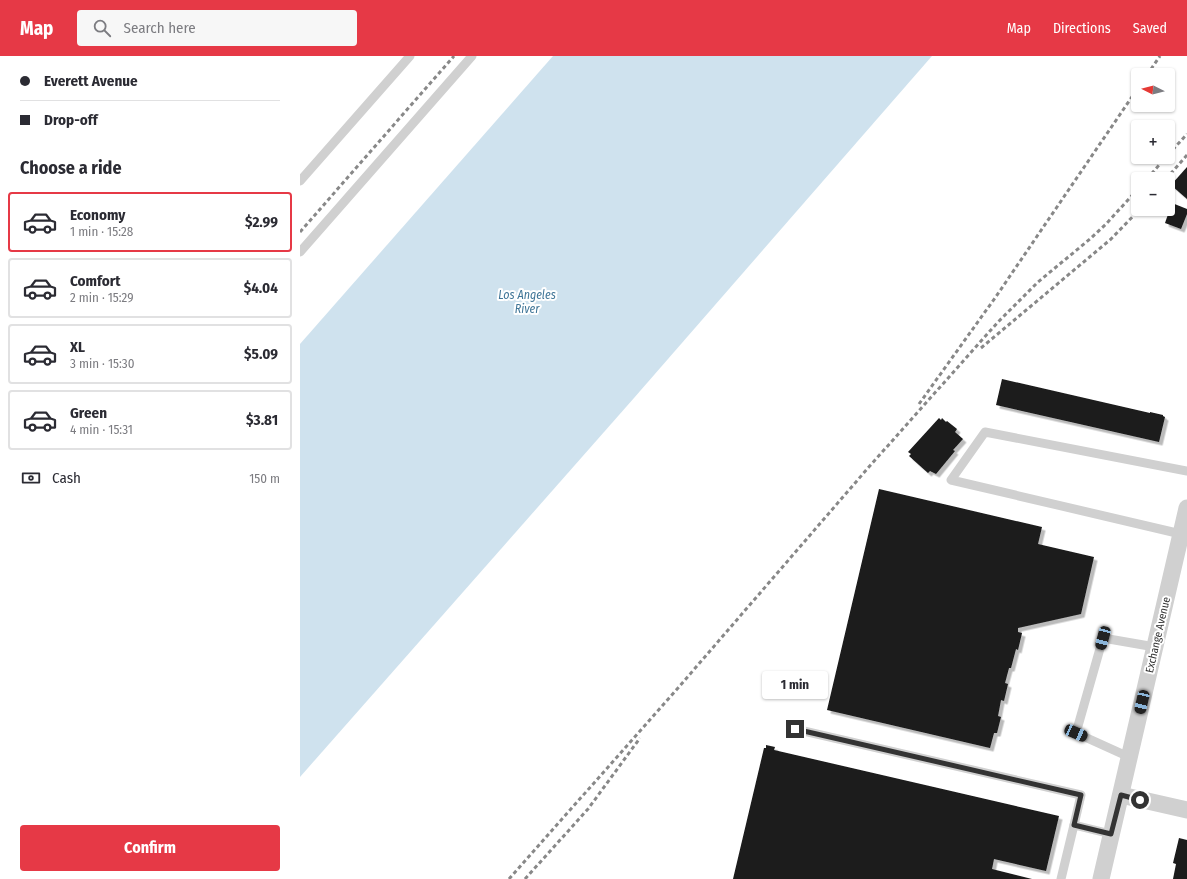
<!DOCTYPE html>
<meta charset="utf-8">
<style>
:root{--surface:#fff;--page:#f7f7f7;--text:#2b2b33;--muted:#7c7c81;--line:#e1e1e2;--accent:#e63946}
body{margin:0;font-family:"Fira Sans Condensed",sans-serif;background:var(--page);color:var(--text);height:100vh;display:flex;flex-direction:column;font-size:15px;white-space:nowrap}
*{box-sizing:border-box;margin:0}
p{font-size:13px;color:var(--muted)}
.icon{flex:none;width:22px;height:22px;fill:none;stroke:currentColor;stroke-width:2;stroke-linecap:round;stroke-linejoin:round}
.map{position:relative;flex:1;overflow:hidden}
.drawer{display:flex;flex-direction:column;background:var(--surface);width:300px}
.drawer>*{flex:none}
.banner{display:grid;align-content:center;height:88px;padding:0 20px;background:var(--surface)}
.needle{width:26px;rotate:276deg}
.controls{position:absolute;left:831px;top:12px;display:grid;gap:8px}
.controls a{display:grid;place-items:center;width:44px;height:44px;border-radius:4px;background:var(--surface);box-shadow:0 1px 3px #0004;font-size:20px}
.end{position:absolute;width:18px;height:18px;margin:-9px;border:5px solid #333;background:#fff;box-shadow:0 0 0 2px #fff}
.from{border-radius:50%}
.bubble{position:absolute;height:28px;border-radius:4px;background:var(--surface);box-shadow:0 1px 3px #0004;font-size:13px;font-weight:700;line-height:28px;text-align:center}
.car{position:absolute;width:12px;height:24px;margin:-12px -6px;border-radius:5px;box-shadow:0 0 3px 1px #0007;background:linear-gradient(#222 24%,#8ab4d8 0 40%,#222 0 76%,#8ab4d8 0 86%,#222 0)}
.banner b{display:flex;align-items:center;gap:14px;height:38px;font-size:15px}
.banner b+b{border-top:1px solid var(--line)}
.banner i{width:10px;height:10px;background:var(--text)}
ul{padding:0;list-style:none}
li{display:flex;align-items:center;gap:12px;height:60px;margin:0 8px 6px;padding:0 12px;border:2px solid var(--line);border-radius:4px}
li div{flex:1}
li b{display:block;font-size:15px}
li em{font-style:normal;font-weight:700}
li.on{border-color:var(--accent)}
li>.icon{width:36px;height:36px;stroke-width:1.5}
h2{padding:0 20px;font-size:18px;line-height:48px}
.pay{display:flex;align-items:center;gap:10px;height:44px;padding:0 20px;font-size:15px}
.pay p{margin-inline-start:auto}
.cta{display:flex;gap:8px;margin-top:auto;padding:8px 20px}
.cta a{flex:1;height:46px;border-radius:4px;background:var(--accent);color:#fff;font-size:16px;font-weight:700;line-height:46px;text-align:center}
header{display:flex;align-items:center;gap:24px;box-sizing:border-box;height:56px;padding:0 20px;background:var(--accent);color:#fff}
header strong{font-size:19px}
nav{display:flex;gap:22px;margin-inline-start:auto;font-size:14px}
.search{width:280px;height:36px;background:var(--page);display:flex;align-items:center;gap:10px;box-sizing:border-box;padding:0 14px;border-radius:4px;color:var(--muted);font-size:15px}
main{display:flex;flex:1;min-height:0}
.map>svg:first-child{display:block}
.water{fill:#cfe2ee}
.building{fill:#1a1a1a;filter:url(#shadow)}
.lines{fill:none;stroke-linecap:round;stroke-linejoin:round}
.lane{stroke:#d0d0d0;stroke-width:9}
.street{stroke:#d0d0d0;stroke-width:17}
.rail{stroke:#888;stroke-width:3;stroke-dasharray:4 3;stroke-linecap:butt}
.route{stroke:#333;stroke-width:5}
.labels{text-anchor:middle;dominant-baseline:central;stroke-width:4;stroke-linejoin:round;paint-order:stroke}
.street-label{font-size:11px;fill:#333;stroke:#fff}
.water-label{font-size:12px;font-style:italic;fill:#3f7597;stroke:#fff}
</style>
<header>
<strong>Map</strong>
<div class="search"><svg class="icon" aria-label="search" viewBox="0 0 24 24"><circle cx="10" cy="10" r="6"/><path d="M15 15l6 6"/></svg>Search here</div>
<nav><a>Map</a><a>Directions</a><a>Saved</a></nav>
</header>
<main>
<section class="drawer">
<div class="banner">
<b><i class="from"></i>Everett Avenue</b>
<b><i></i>Drop-off</b>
</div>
<h2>Choose a ride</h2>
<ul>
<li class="on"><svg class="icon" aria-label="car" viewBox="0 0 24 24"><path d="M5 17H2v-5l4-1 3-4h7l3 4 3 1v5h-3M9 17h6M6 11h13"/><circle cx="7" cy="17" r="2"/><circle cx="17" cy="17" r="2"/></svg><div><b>Economy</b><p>1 min · 15:28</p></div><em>$2.99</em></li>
<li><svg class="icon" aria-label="car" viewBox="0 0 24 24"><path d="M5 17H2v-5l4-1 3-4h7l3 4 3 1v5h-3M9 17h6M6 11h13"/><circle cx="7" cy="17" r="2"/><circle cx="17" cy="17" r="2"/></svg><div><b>Comfort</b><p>2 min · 15:29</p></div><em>$4.04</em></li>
<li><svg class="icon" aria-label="car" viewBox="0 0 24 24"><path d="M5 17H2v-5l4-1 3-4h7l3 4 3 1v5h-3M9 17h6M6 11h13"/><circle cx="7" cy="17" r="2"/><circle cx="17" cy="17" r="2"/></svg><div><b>XL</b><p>3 min · 15:30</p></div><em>$5.09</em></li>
<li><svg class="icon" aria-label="car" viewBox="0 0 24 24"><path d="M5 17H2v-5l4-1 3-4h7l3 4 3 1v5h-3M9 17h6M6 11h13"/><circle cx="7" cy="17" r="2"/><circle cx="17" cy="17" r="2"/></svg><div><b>Green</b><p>4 min · 15:31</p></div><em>$3.81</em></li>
</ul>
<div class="pay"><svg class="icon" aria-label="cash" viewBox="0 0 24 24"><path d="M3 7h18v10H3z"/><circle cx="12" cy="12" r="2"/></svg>Cash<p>150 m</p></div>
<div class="cta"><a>Confirm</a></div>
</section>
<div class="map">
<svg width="887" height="823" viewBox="0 0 887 823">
<defs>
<filter id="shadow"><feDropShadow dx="3.5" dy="3.5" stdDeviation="0" flood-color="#0004"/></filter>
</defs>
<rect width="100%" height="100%" fill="#fff"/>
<polygon class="water" points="253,0 632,0 334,342 0,721 0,288"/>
<g class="building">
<polygon points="887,111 887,143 871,129"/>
<polygon points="872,147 887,153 887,158 881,173 865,167"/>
<polygon points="702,323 850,357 850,356 863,359 863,360 865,361 859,386 696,349"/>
<polygon points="639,362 641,364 642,362 646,366 647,365 657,373 655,376 663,383 653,394 655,395 636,418 630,415 628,417 609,400 611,398 608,396"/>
<polygon points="579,433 742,471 738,488 794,501 781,558 718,572 718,576 722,577 718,594 716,593 711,612 709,612 705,627 708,628 704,645 701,644 698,660 701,661 697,677 694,677 690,692 527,654"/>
<polygon points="466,689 475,691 474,694 759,760 746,815 694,803 692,813 732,823 433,823 464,692 466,692"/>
<polygon points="879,782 887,784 887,823 873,823 876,808 873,807"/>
</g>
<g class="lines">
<g class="lane">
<polyline points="0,125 110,0"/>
<polyline points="0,196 172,0"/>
<polyline points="881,478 651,424 685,376 887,415"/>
<polyline points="495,673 781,739 774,769"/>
<polyline points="829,701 776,677 803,582 855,591"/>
<polyline points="761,823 774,769 811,778"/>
</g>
<g class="street">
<polyline points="821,739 887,754"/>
<polyline points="801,823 887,452"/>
</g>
<g class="rail">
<polyline points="847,19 860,0"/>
<polyline points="868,99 887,78"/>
<polyline points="847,123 866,101"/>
<polyline points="866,123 887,99"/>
<polyline points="0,176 154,0"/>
<polyline points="681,292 811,183 840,153"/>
<polyline points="619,348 695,242 838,32"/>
<polyline points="209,823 378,632 568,412 698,266 738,226 790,183 806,168 838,133"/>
<polyline points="225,823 288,753 340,682"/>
</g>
</g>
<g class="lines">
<polyline class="route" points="495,673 781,739 774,769 811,778 821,739 840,744"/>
</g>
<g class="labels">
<g class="street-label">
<text transform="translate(858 579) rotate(-77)">Exchange Avenue</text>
</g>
<g class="water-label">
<text x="227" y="239">Los Angeles<tspan x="227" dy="14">River</tspan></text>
</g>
</g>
</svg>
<div class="controls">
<a><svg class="needle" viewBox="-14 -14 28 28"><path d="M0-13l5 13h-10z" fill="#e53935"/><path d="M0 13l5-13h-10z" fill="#7c7c81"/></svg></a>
<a>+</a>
<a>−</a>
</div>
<i class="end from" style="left:840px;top:744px"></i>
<i class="end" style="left:495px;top:673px"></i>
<div class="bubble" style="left:462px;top:615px;width:66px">1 min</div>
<i class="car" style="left:803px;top:582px;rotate:195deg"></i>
<i class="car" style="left:842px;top:646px;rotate:193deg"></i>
<i class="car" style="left:776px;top:677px;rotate:114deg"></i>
</div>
</main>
